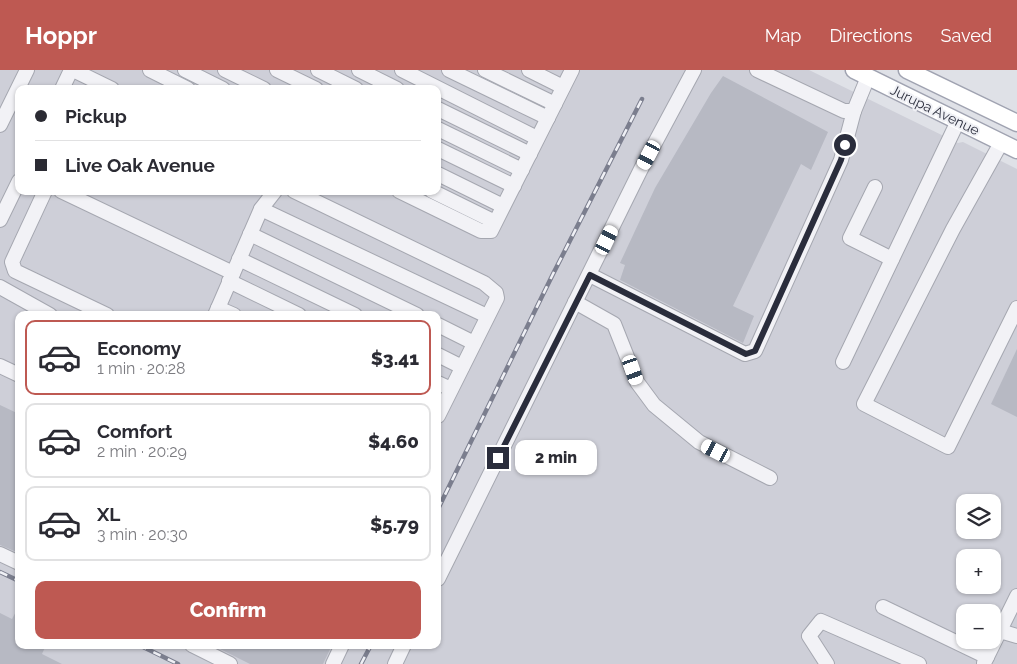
<!DOCTYPE html>
<meta charset="utf-8">
<style>
:root{--surface:#fff;--page:#f7f7f7;--text:#2b2b33;--muted:#7c7c81;--line:#e1e1e2;--accent:#be5952}
body{margin:0;font-family:Raleway,sans-serif;background:var(--page);color:var(--text);height:100vh;display:flex;flex-direction:column;font-size:19px;white-space:nowrap}
*{box-sizing:border-box;margin:0}
p{font-size:16px;color:var(--muted)}
.icon{flex:none;width:28px;height:28px;fill:none;stroke:currentColor;stroke-width:2;stroke-linecap:round;stroke-linejoin:round}
.map{position:relative;flex:1;overflow:hidden}
.details{position:absolute;left:15px;top:241px;width:426px;height:338px;display:flex;flex-direction:column;background:var(--surface);border-radius:10px;box-shadow:0 1px 4px #0004}
.details>*{flex:none}
.guide{position:absolute;left:15px;top:15px;width:426px;height:110px;border-radius:10px;box-shadow:0 1px 4px #0004;display:grid;align-content:center;height:110px;padding:0 20px;background:var(--surface)}
.fabs{position:absolute;left:956px;top:424px;display:grid;gap:10px}
.fabs a{display:grid;place-items:center;width:45px;height:45px;border-radius:10px;background:var(--surface);box-shadow:0 1px 4px #0004;font-size:25px}
.end{position:absolute;width:22px;height:22px;margin:-11px;border:6px solid #2a2d3c;background:#fff;box-shadow:0 0 0 2px #fff}
.from{border-radius:50%}
.bubble{position:absolute;height:35px;border-radius:10px;background:var(--surface);box-shadow:0 1px 4px #0004;font-size:16px;font-weight:800;line-height:35px;text-align:center}
.car{position:absolute;width:15px;height:30px;margin:-15px -8px;border-radius:6px;box-shadow:0 0 4px 1px #0007;background:linear-gradient(#fff 24%,#345 0 40%,#fff 0 76%,#345 0 86%,#fff 0)}
.guide b{display:flex;align-items:center;gap:18px;height:48px;font-size:19px}
.guide b+b{border-top:1px solid var(--line)}
.guide i{width:12px;height:12px;background:var(--text)}
ul{padding:9px 0 0;list-style:none}
li{display:flex;align-items:center;gap:15px;height:75px;margin:0 10px 8px;padding:0 10px;border:2px solid var(--line);border-radius:10px}
li div{flex:1}
li b{display:block;font-size:19px}
li em{font-style:normal;font-weight:800}
li.selected{border-color:var(--accent)}
li>.icon{width:45px;height:45px;stroke-width:1.5}
.primary-button{display:flex;gap:10px;margin-top:auto;padding:10px 20px}
.primary-button a{flex:1;height:58px;border-radius:10px;background:var(--accent);color:#fff;font-size:20px;font-weight:800;line-height:58px;text-align:center}
header{display:flex;align-items:center;gap:30px;box-sizing:border-box;height:70px;padding:0 25px;background:var(--accent);color:#fff}
header strong{font-size:24px}
nav{display:flex;gap:28px;margin-inline-start:auto;font-size:18px}
.map>svg:first-child{display:block}
.built{fill:#cecfd8;fill-rule:evenodd}
.building{fill:#b7b9c3}
.lines{fill:none;stroke-linecap:round;stroke-linejoin:round}
.minor-casing{stroke:#a5a7b0;stroke-width:16}
.major-casing{stroke:#a0a3b1;stroke-width:19}
.minor{stroke:#f2f2f6;stroke-width:14}
.major{stroke:#fff;stroke-width:16}
.rail-casing{stroke:#7b7e8e;stroke-width:4.5}
.rail{stroke:#eff0f5;stroke-width:2.5;stroke-dasharray:8;stroke-linecap:butt}
.route{stroke:#2a2d3c;stroke-width:6}
.labels{text-anchor:middle;dominant-baseline:central;stroke-width:4;stroke-linejoin:round;paint-order:stroke}
.street-label{font-size:14px;fill:#2a2d3c;stroke:#eff0f5}
</style>
<header>
<strong>Hoppr</strong>
<nav><a>Map</a><a>Directions</a><a>Saved</a></nav>
</header>
<div class="map">
<svg width="1017" height="594" viewBox="0 0 1017 594">
<rect width="100%" height="100%" fill="#dfe1e7"/>
<path class="built" d="M0 0H809L958 73 963 72 1017 99V594H0ZM19 19H438V121H19ZM19 245H438V575H19ZM965 432H992V460H965ZM965 488H992V515H965ZM965 542H992V570H965Z"/>
<g class="building">
<polygon points="723,6 828,62 811,100 801,94 733,236 754,246 743,273 620,210 625,195 620,193 655,118 711,23"/>
<polygon points="1017,279 1017,347 991,334"/>
<polygon points="0,335 19,344 19,483 0,475"/>
<polygon points="19,536 19,575 46,575 42,584 62,594 0,594 0,543 12,549"/>
<polygon points="212,575 332,575 323,594 250,594"/>
</g>
<g class="lines">
<defs>
<g id="minor">
<polyline points="73,0 112,19"/>
<polyline points="150,0 188,19"/>
<polyline points="185,0 223,19"/>
<polyline points="225,0 264,19"/>
<polyline points="277,0 316,19"/>
<polyline points="318,0 356,19"/>
<polyline points="359,0 397,19"/>
<polyline points="402,0 537,68"/>
<polyline points="449,0 548,48"/>
<polyline points="485,0 555,34"/>
<polyline points="529,0 563,17"/>
<polyline points="757,0 844,41 854,41 868,7"/>
<polyline points="62,19 71,0"/>
<polyline points="438,39 530,84"/>
<polyline points="0,55 27,0"/>
<polyline points="438,59 522,100"/>
<polyline points="1001,73 953,159 864,334 948,377 1017,238"/>
<polyline points="438,79 514,116"/>
<polyline points="438,104 503,136"/>
<polyline points="875,117 850,168 892,189"/>
<polyline points="45,121 12,192 15,201 107,245"/>
<polyline points="61,121 233,203"/>
<polyline points="294,121 484,213 496,223 497,228 438,346"/>
<polyline points="399,121 481,161 491,161 572,0"/>
<polyline points="432,121 495,152"/>
<polyline points="261,139 487,246"/>
<polyline points="0,150 19,111"/>
<polyline points="250,164 417,245"/>
<polyline points="239,189 355,245"/>
<polyline points="590,205 745,284 755,281 841,90 854,41"/>
<polyline points="229,211 299,245"/>
<polyline points="0,217 50,245"/>
<polyline points="575,232 614,254 637,312 654,335 699,372 770,408"/>
<polyline points="218,238 234,245"/>
<polyline points="215,245 261,139 275,121"/>
<polyline points="438,255 474,273"/>
<polyline points="438,285 462,297"/>
<polyline points="843,292 958,51"/>
<polyline points="0,296 19,305"/>
<polyline points="438,313 451,319"/>
<polyline points="0,484 19,493"/>
<polyline points="438,509 641,99 694,0"/>
<polyline points="883,537 987,587"/>
<polyline points="1000,561 1017,566"/>
<polyline points="192,575 230,594"/>
<polyline points="984,593 1017,526"/>
<polyline points="333,594 342,575"/>
<polyline points="395,594 404,575"/>
<polyline points="827,594 809,566 821,551 919,594"/>
</g>
<g id="major">
<polyline points="854,0 1017,80"/>
<polyline points="907,0 1017,53"/>
</g>
</defs>
<use href="#minor" class="minor-casing"/>
<use href="#major" class="major-casing"/>
<use href="#minor" class="minor"/>
<use href="#major" class="major"/>
<defs>
<g id="rail">
<polyline points="438,439 553,204 642,29"/>
<polyline points="0,502 19,511"/>
<polyline points="139,575 178,594"/>
<polyline points="361,594 371,575"/>
</g>
</defs>
<use href="#rail" class="rail-casing"/>
<use href="#rail" class="rail"/>
</g>
<g class="lines">
<polyline class="route" points="498,388 590,205 746,284 755,281 841,90 845,75"/>
</g>
<g class="labels">
<g class="street-label">
<text transform="translate(935 40) rotate(26)">Jurupa Avenue</text>
</g>
</g>
</svg>
<div class="fabs">
<a><svg class="icon" aria-label="layers" viewBox="0 0 24 24"><path d="M12 4l9 5-9 5-9-5zM3 14l9 5 9-5"/></svg></a>
<a>+</a>
<a>−</a>
</div>
<i class="end from" style="left:845px;top:75px"></i>
<i class="end" style="left:498px;top:388px"></i>
<div class="bubble" style="left:515px;top:370px;width:82px">2 min</div>
<i class="car" style="left:649px;top:85px;rotate:208deg"></i>
<i class="car" style="left:607px;top:170px;rotate:26deg"></i>
<i class="car" style="left:633px;top:300px;rotate:161deg"></i>
<i class="car" style="left:716px;top:381px;rotate:297deg"></i>
<div class="guide">
<b><i class="from"></i>Pickup</b>
<b><i></i>Live Oak Avenue</b>
</div>
<section class="details">
<ul>
<li class="selected"><svg class="icon" aria-label="car" viewBox="0 0 24 24"><path d="M5 17H2v-5l4-1 3-4h7l3 4 3 1v5h-3M9 17h6M6 11h13"/><circle cx="7" cy="17" r="2"/><circle cx="17" cy="17" r="2"/></svg><div><b>Economy</b><p>1 min · 20:28</p></div><em>$3.41</em></li>
<li><svg class="icon" aria-label="car" viewBox="0 0 24 24"><path d="M5 17H2v-5l4-1 3-4h7l3 4 3 1v5h-3M9 17h6M6 11h13"/><circle cx="7" cy="17" r="2"/><circle cx="17" cy="17" r="2"/></svg><div><b>Comfort</b><p>2 min · 20:29</p></div><em>$4.60</em></li>
<li><svg class="icon" aria-label="car" viewBox="0 0 24 24"><path d="M5 17H2v-5l4-1 3-4h7l3 4 3 1v5h-3M9 17h6M6 11h13"/><circle cx="7" cy="17" r="2"/><circle cx="17" cy="17" r="2"/></svg><div><b>XL</b><p>3 min · 20:30</p></div><em>$5.79</em></li>
</ul>
<div class="primary-button"><a>Confirm</a></div>
</section>
</div>
